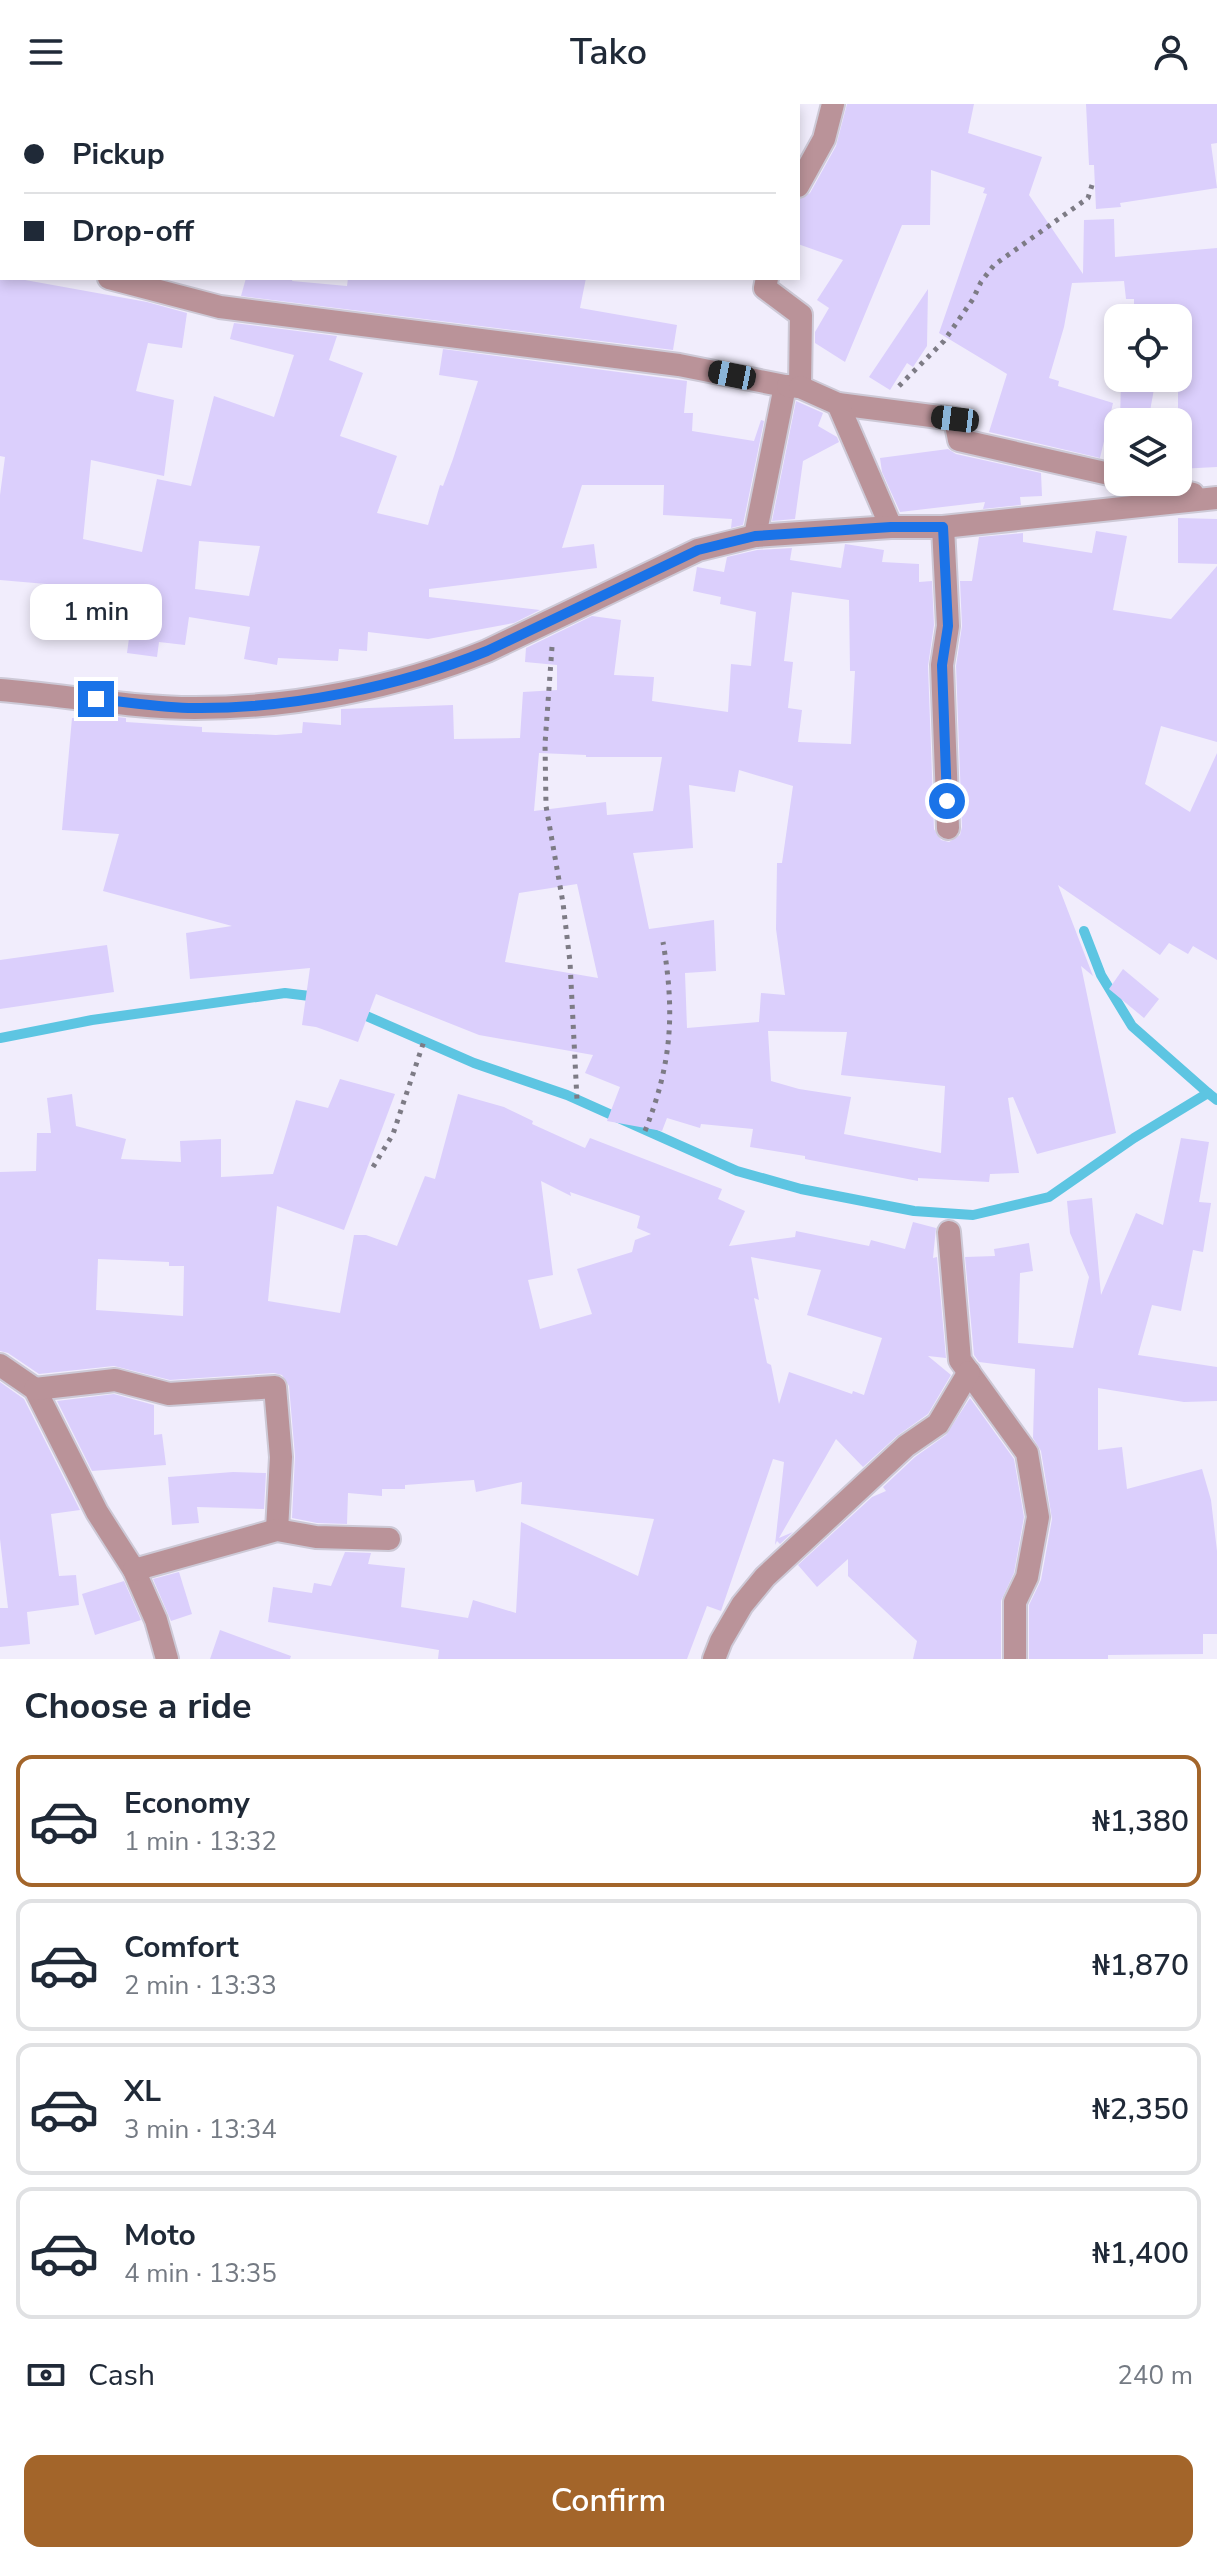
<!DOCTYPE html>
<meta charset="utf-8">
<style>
:root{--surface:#fff;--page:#f6f6f7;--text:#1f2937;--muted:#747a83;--line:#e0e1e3;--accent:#a3652a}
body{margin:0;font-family:"Nunito Sans",sans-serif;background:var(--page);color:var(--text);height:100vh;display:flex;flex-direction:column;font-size:30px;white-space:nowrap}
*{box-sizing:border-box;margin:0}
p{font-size:26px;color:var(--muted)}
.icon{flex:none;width:44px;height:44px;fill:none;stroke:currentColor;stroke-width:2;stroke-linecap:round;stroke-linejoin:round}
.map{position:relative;height:1555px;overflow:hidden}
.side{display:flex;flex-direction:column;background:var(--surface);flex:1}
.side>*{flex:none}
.hud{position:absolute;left:0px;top:0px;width:800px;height:176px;box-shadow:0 4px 12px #0003;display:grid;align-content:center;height:176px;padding:0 24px;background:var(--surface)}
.controls{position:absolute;left:1104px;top:200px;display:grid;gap:16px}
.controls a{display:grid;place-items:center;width:88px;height:88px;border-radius:16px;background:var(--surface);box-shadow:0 4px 12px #0003;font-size:40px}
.end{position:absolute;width:36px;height:36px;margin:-18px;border:10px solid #1a73e8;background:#fff;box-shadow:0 0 0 4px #fff}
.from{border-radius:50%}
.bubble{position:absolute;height:56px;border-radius:16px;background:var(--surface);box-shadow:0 4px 12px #0003;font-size:26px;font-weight:600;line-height:56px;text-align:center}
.car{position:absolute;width:24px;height:48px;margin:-24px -12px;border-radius:10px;box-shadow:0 0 6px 2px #0007;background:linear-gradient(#222 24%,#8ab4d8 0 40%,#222 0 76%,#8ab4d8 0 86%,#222 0)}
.hud b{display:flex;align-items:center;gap:28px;height:76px;font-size:30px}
.hud b+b{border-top:2px solid var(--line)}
.hud i{width:20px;height:20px;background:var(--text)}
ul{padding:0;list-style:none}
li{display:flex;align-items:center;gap:24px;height:132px;margin:0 16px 12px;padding:0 8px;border:4px solid var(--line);border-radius:16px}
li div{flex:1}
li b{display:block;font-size:30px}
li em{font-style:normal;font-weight:600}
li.selected{border-color:var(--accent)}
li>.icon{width:72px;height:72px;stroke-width:1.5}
h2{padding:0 24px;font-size:36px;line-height:96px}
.pay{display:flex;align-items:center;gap:20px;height:88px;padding:0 24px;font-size:30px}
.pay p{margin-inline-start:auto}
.button{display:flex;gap:16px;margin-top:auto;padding:16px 24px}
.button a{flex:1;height:92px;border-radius:16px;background:var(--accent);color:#fff;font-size:32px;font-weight:600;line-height:92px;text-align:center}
header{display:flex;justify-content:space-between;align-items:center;height:104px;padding:0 24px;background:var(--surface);font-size:36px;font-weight:600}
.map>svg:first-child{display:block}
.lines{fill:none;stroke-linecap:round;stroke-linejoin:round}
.stream{stroke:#5dc5e2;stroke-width:10}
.building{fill:#dbcffc;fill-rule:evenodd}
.minor-casing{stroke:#cdc9d6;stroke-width:26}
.path{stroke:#7d7b85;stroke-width:5;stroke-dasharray:4 6;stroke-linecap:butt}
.minor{stroke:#ba9399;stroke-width:22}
.route{stroke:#1a73e8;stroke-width:10}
</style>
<header><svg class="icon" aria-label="menu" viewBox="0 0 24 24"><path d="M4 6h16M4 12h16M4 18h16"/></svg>Tako<svg class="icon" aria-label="person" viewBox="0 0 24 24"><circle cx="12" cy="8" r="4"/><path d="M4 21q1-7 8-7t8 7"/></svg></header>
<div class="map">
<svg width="1217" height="1555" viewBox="0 0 1217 1555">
<rect width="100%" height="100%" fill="#f1edfc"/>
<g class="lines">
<g class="stream">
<polyline points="1084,827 1101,871 1132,922 1208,989"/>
<polyline points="355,907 474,959 567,991 737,1067 801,1085 914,1107 973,1111 1049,1093 1134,1034 1208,989 1217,996"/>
<polyline points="0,934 92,916 285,889 318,893"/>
</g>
</g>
<g class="building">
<polygon points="847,0 974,0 968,29 1042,53 1029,91 1083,170 1084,116 1114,115 1115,153 1217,144 1217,363 1178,365 1178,214 1134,214 1134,195 1126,195 1124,177 1072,179 1064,223 1049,274 1059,277 1058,282 1113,299 1100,354 989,328 1007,270 939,229 987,90 983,89 985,84 931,66 930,121 902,121 845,258 815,239 815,228 829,204 817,196 843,156 798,140 798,96 810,89 836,42"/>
<polygon points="1086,0 1217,0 1217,39 1211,40 1217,84 1120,99 1121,103 1096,105 1094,61 1089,61"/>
<path d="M0 170 2 174H14L147 198 187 209 182 244 148 239 136 287 174 296 164 372 91 356 83 435 142 448 157 375 191 382 214 292 274 313 294 251 230 235 234 219 337 232 329 256 363 269 340 332 397 352 377 409 428 421 440 381 443 382 453 355 478 277 439 271 443 245 687 277 684 309H693L692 327 754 337 761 316 764 317 743 421 731 424 732 415 663 411 664 381H582L562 444 594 440 597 464 429 485V493L540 506 514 519 428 535 368 528 367 547 339 545 338 557 278 554 277 561 244 555 250 523 189 513 185 541 159 538 157 553 127 549 132 512 66 497 69 482 0 476V391L5 353 0 352ZM199 437 260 442 249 492 195 485Z"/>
<polygon points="246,174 293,174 292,177 347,182 348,174 586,174 580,204 677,221 673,246 241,192"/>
<polygon points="928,185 927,242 913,263 907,259 890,286 869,273"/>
<polygon points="1121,274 1156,274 1148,318 1120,318"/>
<polygon points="796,297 823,309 818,322 837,333 839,338 803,357 795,415 772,417"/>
<polygon points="948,345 956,350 1041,369 1042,392 1020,393 1021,401 983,405 985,398 900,408 882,368 880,354"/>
<polygon points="1178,414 1217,415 1217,460 1178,459"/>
<path d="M1096 427 1127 432 1113 506 1171 515 1217 462V638L1161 622 1145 680 1190 708 1217 649V856L1193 842 1188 850 1169 839 1160 851 1058 781 1093 872 1081 862 1116 1029 1037 1050 1013 993 1008 994 1019 1069 990 1070 989 1078 918 1074V1077L805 1055V1052L750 1043 753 1025 701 1020 700 1024 667 1014 662 1027 607 1017 620 983 585 969 593 951 479 931 376 890 358 938 316 923 302 921 310 864 190 875 186 829 232 822 103 787 119 730 62 726 72 614 90 615V610L126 614V618L202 623V628L276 631 302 629 303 618 341 621V605L453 601 454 635 520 634 523 588 557 586V561L525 558 526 544 592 512 621 516 614 571 654 573 652 597 728 608 731 560 751 562 756 508 720 500 721 493 693 487 697 463 724 468 727 453 757 446 792 444 790 456 841 464 845 440 884 446 882 458 919 460V478L932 477 934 521 928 562 934 725 941 736 949 738 960 731 962 723 956 562 962 522 960 477H972L979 433 1023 429V438L1092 449ZM792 488 849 496 850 567H855L851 640 798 638 802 606 788 604 793 558 784 557ZM539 649 586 651V653H662L653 707 607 711 606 698 534 707ZM739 666 793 682 782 759H777L776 825 785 891 761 889 759 918 687 924 685 869 716 867 714 816 649 825 633 749 693 744 689 681 735 688ZM577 780 598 874 505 858 519 789ZM768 927 847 928 841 971 945 982 941 1049 844 1030 851 993 799 985 771 977Z"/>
<polygon points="107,841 114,888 0,905 0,856"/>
<polygon points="1123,865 1159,895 1144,914 1109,885"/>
<path d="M340 975 395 990 344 1126 277 1102 268 1197 340 1209 354 1131H366L397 1142 425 1072 435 1075 458 990 504 1003 533 1017 532 1020 585 1044 590 1034 722 1085 718 1095 745 1107 729 1142 795 1133 796 1127 869 1142 871 1136 905 1145 913 1118 936 1124 933 1154 937 1153 946 1254 928 1252 951 1271 928 1310 897 1332 863 1363 836 1335 779 1434 793 1428 780 1440 777 1437 775 1441 784 1358 773 1355 721 1507 707 1502 687 1555H438L439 1546 268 1518 273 1483 312 1489 314 1479 331 1482 345 1448 371 1449 368 1460 405 1464 401 1503 468 1514 473 1496 516 1509 521 1418 638 1472 654 1415 521 1400 522 1378 476 1388 474 1376 405 1381V1385H382V1392L348 1389 347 1420 317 1419 292 1414 295 1352 289 1282 282 1271 274 1269 170 1276 114 1262 39 1270 8 1249 0 1247V1068L36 1067 37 1029H51L47 994 72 990 76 1022 126 1035 121 1055 181 1058 180 1037 221 1035V1073L273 1070 296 996 328 1004ZM541 1077 571 1092 570 1088 640 1112 637 1124 651 1130 635 1136 632 1148 577 1165 592 1210 540 1225 528 1176 553 1171ZM751 1153 821 1166 807 1211 882 1234 864 1291 853 1287 852 1290 789 1268 779 1300 771 1261 767 1259 754 1194 759 1196ZM98 1155 169 1158V1162H184L183 1212 96 1206Z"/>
<polygon points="1181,1034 1209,1038 1199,1098 1211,1099 1203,1148 1193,1146 1181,1207 1152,1201 1138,1251 1217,1263 1217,1297 1184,1298 1098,1284 1098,1346 1122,1343 1127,1385 1202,1365 1211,1396 1217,1447 1217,1530 1203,1530 1203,1550 1108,1551 1108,1555 1029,1555 1029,1501 1041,1476 1052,1415 1041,1347 1033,1334 1035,1265 979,1258 974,1251 965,1153 995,1152 994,1145 1029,1139 1033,1167 1020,1169 1018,1239 1073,1244 1089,1173 1070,1129 1067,1097 1092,1094 1101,1191 1136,1109 1163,1121"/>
<polygon points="0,1278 24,1295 80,1406 51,1410 59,1472 76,1471 79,1501 27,1508 30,1540 0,1543 0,1504 8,1504 0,1435"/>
<polygon points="114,1290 154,1301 154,1331 162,1330 166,1361 92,1367 57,1297"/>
<polygon points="970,1294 1014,1355 1024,1413 1014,1469 1001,1497 1001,1555 913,1555 917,1537 848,1472 848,1455 817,1483 798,1461 872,1393 886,1387 883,1383 915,1353 946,1331"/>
<polygon points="233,1368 266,1369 264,1405 197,1403 199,1419 172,1421 168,1373"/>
<polygon points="179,1468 192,1510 171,1517 153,1475"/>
<polygon points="124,1477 141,1516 95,1531 82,1490"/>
<polygon points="220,1526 291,1552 290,1555 210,1555"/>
</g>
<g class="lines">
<defs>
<g id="minor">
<polyline points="775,0 775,2"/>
<polyline points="798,82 824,35 833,0"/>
<polyline points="0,150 2,151"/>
<polyline points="109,174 220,203 679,261 785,282 755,432"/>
<polyline points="767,174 765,184 801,211 800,283 788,282"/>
<polyline points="800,283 838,300 955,315 959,336 1118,372"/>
<polyline points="838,300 891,423"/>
<polyline points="1143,378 1193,390"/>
<polyline points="943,423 948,522 942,561 948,724"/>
<path d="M0 586C64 591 130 604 195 604 292 604 396 584 487 547L698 446 755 432 891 423H943L1217 394"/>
<polyline points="949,1128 960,1256 1027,1349 1038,1413 1027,1473 1015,1498 1015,1555"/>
<polyline points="0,1261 35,1285 97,1408 134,1466 156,1516 167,1555"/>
<polyline points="35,1285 115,1276 169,1290 275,1283 281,1353 277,1426"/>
<polyline points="134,1466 277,1426 316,1433 389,1435"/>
<polyline points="714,1555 721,1537 742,1501 765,1473 906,1342 938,1320 969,1268"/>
</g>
</defs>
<use href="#minor" class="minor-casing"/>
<g class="path">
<polyline points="448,0 452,2"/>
<polyline points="899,282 944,237 973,195 981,178 994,161 1088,94 1092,81"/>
<polyline points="552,543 545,640 546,702 563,799 570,858 577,996"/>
<path d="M645 1027C672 959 675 909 663 838"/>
<polyline points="373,1063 393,1030 424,937"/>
</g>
<use href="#minor" class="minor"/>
</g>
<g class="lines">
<path class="route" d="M96 595C129 598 162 604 194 604 290 605 398 583 487 547L698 446 755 432 891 423H943L948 522 942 561 947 697"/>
</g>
</svg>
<div class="controls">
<a><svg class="icon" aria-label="locate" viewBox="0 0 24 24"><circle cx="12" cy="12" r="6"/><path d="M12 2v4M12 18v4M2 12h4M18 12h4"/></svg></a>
<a><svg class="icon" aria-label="layers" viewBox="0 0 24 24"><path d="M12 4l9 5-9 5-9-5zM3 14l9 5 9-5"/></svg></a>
</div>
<i class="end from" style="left:947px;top:697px"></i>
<i class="end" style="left:96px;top:595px"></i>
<div class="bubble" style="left:30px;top:480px;width:132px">1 min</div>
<i class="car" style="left:732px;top:271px;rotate:281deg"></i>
<i class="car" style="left:955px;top:315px;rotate:277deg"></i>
<div class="hud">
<b><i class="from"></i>Pickup</b>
<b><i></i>Drop-off</b>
</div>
</div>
<section class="side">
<h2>Choose a ride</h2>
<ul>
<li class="selected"><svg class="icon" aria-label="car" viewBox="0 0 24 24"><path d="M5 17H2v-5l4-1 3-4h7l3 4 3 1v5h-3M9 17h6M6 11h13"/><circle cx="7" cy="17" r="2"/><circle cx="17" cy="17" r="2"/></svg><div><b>Economy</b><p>1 min · 13:32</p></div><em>₦1,380</em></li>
<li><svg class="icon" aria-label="car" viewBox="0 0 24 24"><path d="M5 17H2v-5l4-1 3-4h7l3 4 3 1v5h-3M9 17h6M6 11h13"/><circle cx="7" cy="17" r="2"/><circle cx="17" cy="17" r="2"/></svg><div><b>Comfort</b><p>2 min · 13:33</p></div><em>₦1,870</em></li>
<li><svg class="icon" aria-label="car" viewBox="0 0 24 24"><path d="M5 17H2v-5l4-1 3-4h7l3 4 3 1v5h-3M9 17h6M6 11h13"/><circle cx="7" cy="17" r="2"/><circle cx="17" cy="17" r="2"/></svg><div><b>XL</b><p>3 min · 13:34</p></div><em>₦2,350</em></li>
<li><svg class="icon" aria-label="car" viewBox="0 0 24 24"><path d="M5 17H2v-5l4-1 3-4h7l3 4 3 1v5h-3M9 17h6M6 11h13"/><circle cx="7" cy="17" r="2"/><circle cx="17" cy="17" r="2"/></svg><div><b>Moto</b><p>4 min · 13:35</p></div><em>₦1,400</em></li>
</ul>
<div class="pay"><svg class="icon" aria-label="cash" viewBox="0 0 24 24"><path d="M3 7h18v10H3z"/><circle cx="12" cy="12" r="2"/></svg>Cash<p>240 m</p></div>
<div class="button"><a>Confirm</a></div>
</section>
